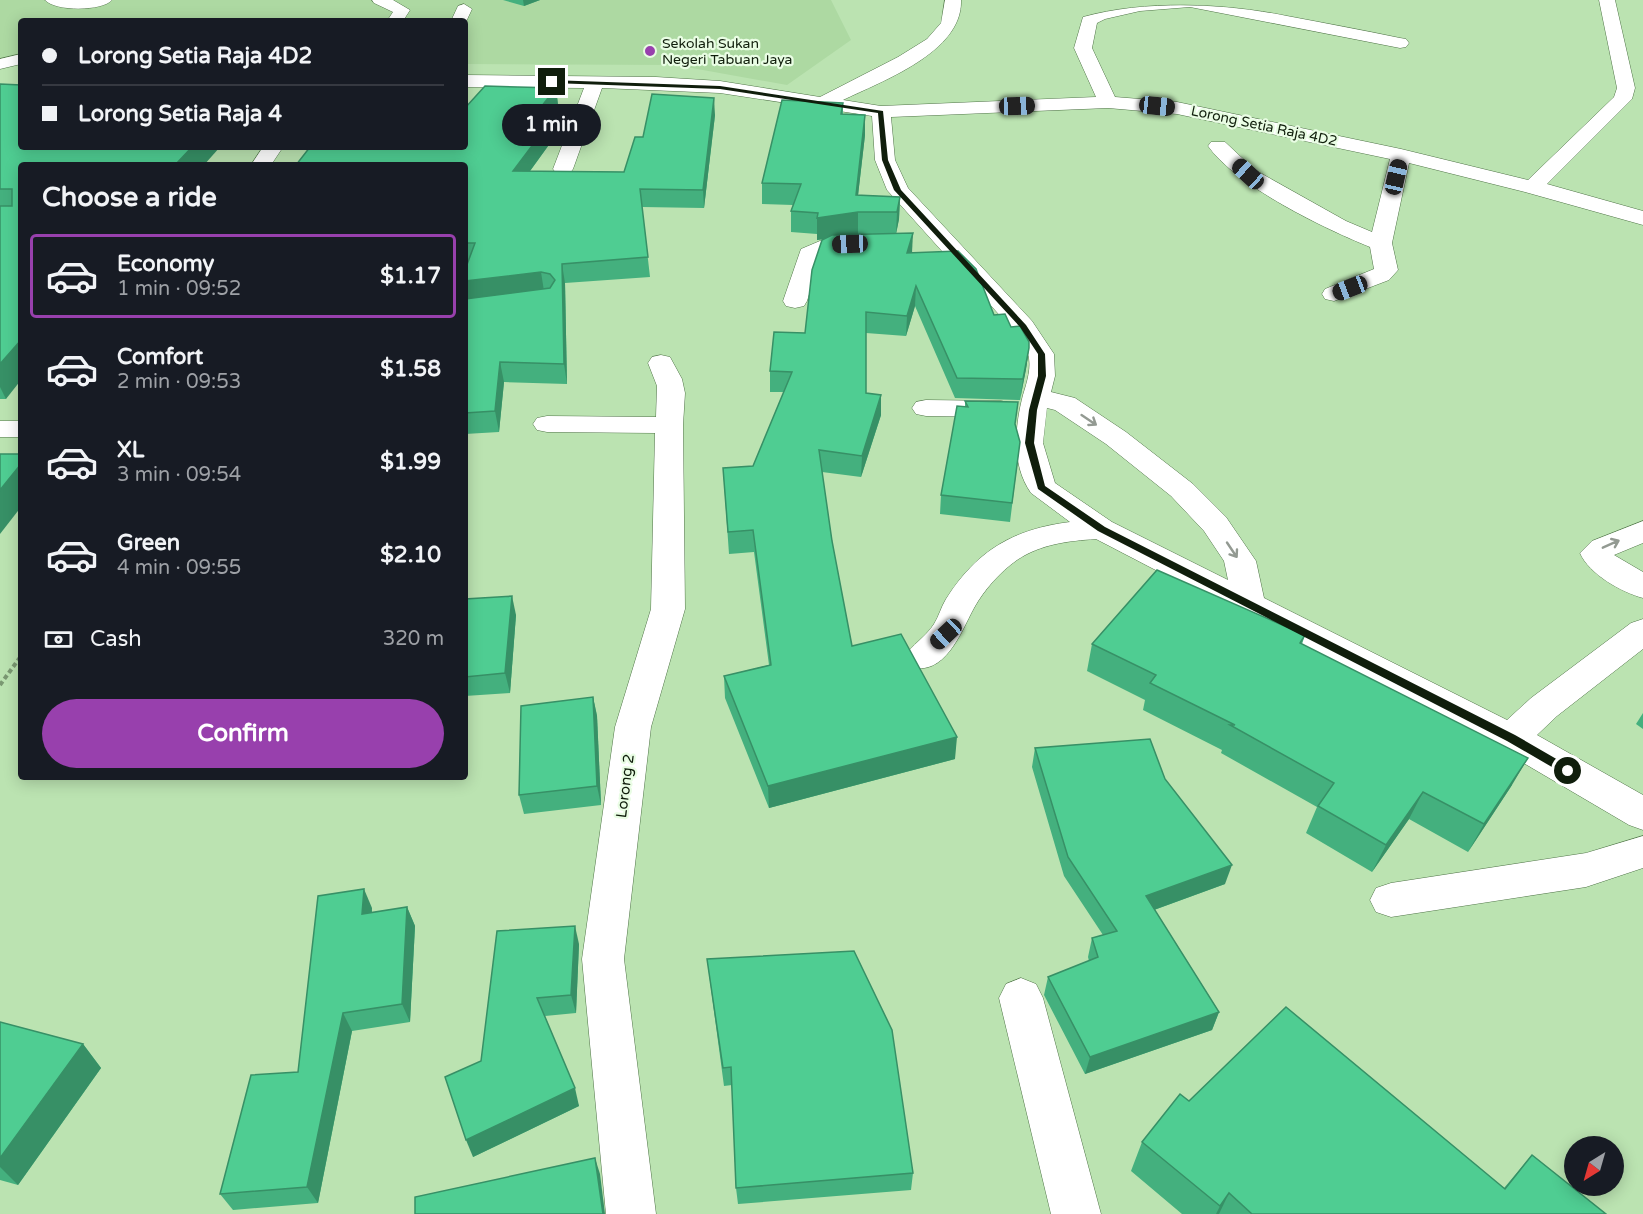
<!DOCTYPE html>
<meta charset="utf-8">
<style>
:root{--surface:#171b24;--page:#242831;--text:#f1f3f6;--muted:#9ea1a6;--line:#363941;--accent:#9840ad}
body{margin:0;font-family:"Varela Round",sans-serif;background:var(--page);color:var(--text);height:100vh;display:flex;flex-direction:column;font-size:22px;white-space:nowrap}
*{box-sizing:border-box;margin:0}
p{font-size:20px;color:var(--muted)}
.icon{flex:none;width:33px;height:33px;fill:none;stroke:currentColor;stroke-width:2;stroke-linecap:round;stroke-linejoin:round}
.map{position:relative;flex:1;overflow:hidden}
.drawer{position:absolute;left:18px;top:162px;width:450px;height:618px;display:flex;flex-direction:column;background:var(--surface);border-radius:6px;box-shadow:0 3px 15px #0003}
.drawer>*{flex:none}
.guide{position:absolute;left:18px;top:18px;width:450px;height:132px;border-radius:6px;box-shadow:0 3px 15px #0003;display:grid;align-content:center;height:132px;padding:0 24px;background:var(--surface)}
.needle{width:39px;rotate:217deg}
.buttons{position:absolute;left:1564px;top:1136px;display:grid;gap:12px}
.buttons a{display:grid;place-items:center;width:60px;height:60px;border-radius:50%;background:var(--surface);box-shadow:0 3px 15px #0003;font-size:30px}
.end{position:absolute;width:27px;height:27px;margin:-14px;border:8px solid #101e0c;background:#fff;box-shadow:0 0 0 3px #fff}
.from{border-radius:50%}
.bubble{position:absolute;height:42px;border-radius:21px;background:var(--surface);box-shadow:0 3px 15px #0003;font-size:20px;font-weight:700;line-height:42px;text-align:center}
.car{position:absolute;width:18px;height:36px;margin:-18px -9px;border-radius:8px;box-shadow:0 0 4px 2px #0007;background:linear-gradient(#222 24%,#8ab4d8 0 40%,#222 0 76%,#8ab4d8 0 86%,#222 0)}
.guide b{display:flex;align-items:center;gap:21px;height:57px;font-size:22px}
.guide b+b{border-top:2px solid var(--line)}
.guide i{width:15px;height:15px;background:var(--text)}
ul{padding:0;list-style:none}
li{display:flex;align-items:center;gap:18px;height:84px;margin:0 12px 9px;padding:0 12px;border:3px solid transparent;border-radius:6px}
li div{flex:1}
li b{display:block;font-size:22px}
li em{font-style:normal;font-weight:700}
li.current{border-color:var(--accent)}
li>.icon{width:54px;height:54px;stroke-width:1.5}
h2{padding:0 24px;font-size:27px;line-height:72px}
.pay{display:flex;align-items:center;gap:15px;height:66px;padding:0 24px;font-size:22px}
.pay p{margin-inline-start:auto}
.cta{display:flex;gap:12px;margin-top:auto;padding:12px 24px}
.cta a{flex:1;height:69px;border-radius:36px;background:var(--accent);color:#fff;font-size:24px;font-weight:700;line-height:69px;text-align:center}
.map>svg:first-child{display:block}
.built{fill:#add9a2}
.lines{fill:none;stroke-linecap:round;stroke-linejoin:round}
.minor-casing{stroke:#507448;stroke-width:1}
.path{stroke:#7a9872;stroke-width:4;stroke-dasharray:4.5 3;stroke-linecap:butt}
.minor{fill:#fff;fill-rule:evenodd}
.wall{fill:#44b07e}
.shaded-wall{fill:#379066}
.building{fill:#4fcd92;stroke:#379066;stroke-width:1.5}
.oneway{stroke:#939a92}
.route{fill:#101e0c}
.poi-dot{fill:#9840ad;stroke:#e9fde4;stroke-width:2}
.labels{text-anchor:middle;dominant-baseline:central;stroke-width:4.5;stroke-linejoin:round;paint-order:stroke}
.far-poi-label{font-size:14px;fill:#101e0c;stroke:#e9fde4;text-anchor:start}
.far-street-label{font-size:14px;fill:#101e0c;stroke:#e9fde4}
.street-label{font-size:15px;fill:#101e0c;stroke:#e9fde4}
</style>
<div class="map">
<svg width="1643" height="1214" viewBox="0 0 1643 1214">
<rect width="100%" height="100%" fill="#bbe3b1"/>
<polygon class="built" points="0,0 831,0 851,40 787,85 675,65 465,64 465,21 21,21 21,63 0,62"/>
<g class="lines">
<defs>
<g id="minor">
<path d="M45 0H112C103 11 55 12 45 0Z"/>
<polygon points="372,0 393,0 410,10 403,21 387,21 393,12 374,3"/>
<path d="M945 0H961C963 52 882 81 843 100L881 106 1096 97 1074 48 1083 17C1144 0 1223 3 1287 16 1324 23 1362 30 1400 38L1406 39 1409 43 1406 47 1400 48 1190 7 1140 11 1105 19 1097 23 1092 48 1115 97 1177 102 1401 149 1528 180 1614 97 1617 88 1599 0H1615L1635 88 1632 99 1547 184 1643 211V225L1525 192 1409 163 1392 243 1398 270 1389 280 1334 301 1325 299 1322 294 1325 289 1374 269 1370 247C1325 229 1236 186 1208 146L1211 142H1225L1255 170 1346 221 1372 232 1390 159 1177 114 1108 108 891 117 895 160 908 188 1032 321 1054 354 1055 376 1051 392 1075 398 1126 432 1193 484 1226 517 1256 561 1264 598 1507 720 1531 698 1631 623 1643 619V649L1557 716 1537 735 1643 795V830L1629 825 1498 748 1096 539C1068 541 1041 544 1017 560 1000 572 984 590 974 608 960 634 945 677 909 667L904 658C912 644 926 637 934 624 939 616 941 607 946 599 977 550 1014 529 1070 522L1031 493C1011 465 1015 426 1023 395 1027 382 1032 367 1028 354 1025 346 1017 337 1013 330L887 190 875 160 872 116 720 93 602 88 573 169 570 173 563 175 556 173 553 169 584 88 465 87V75L656 77 720 81 820 97 898 57 927 39 941 23ZM1047 408 1055 410 1106 444 1171 496 1204 531 1224 561 1228 580 1112 522 1055 483 1043 443Z"/>
<polygon points="464,4 472,9 465,24 465,21 451,21 458,6"/>
<polygon points="21,54 21,64 0,69 0,59"/>
<polygon points="263,147 283,147 271,165 251,165"/>
<polygon points="862,237 870,239 873,244 870,249 831,252 820,258 807,301 804,306 795,308 786,306 783,301 801,249 827,238"/>
<polygon points="661,355 670,357 682,379 685,393 683,425 685,609 651,727 624,959 656,1214 606,1214 582,959 615,727 651,609 655,433 547,432 537,430 533,424 537,418 547,416 656,417 657,386 648,363 652,357"/>
<polygon points="926,400 1001,401 1011,403 1015,409 1011,415 1001,417 926,416 916,414 912,408 916,402"/>
<rect x="0" y="421" width="21" height="16"/>
<path d="M1643 521V543L1614 555 1643 572V598C1621 592 1589 574 1580 553L1592 541Z"/>
<polygon points="1643,836 1643,868 1586,887 1391,917 1376,912 1370,900 1376,888 1391,883 1586,853"/>
<polygon points="1021,978 1036,984 1043,998 1101,1214 1051,1214 999,998 1006,984"/>
</g>
</defs>
<use href="#minor" class="minor-casing"/>
<polyline class="path" points="0,685 21,656"/>
<use href="#minor" class="minor"/>
</g>
<g class="wall">
<polygon points="503,0 540,0 524,6"/>
<polygon points="0,84 21,165 6,399 0,399"/>
<polygon points="556,88 558,105 549,118 553,118 556,135 530,171 624,172 643,137 715,115 704,208 642,207 650,277 565,283 567,384 504,382 499,432 465,434 465,270 468,262 465,263 465,147"/>
<polygon points="843,103 843,114 865,135 858,195 900,197 899,219 896,234 912,253 994,315 1011,327 1029,348 1026,369 1020,400 955,398 915,306 906,336 866,333 866,393 881,415 861,477 822,472 832,541 852,646 955,759 769,808 725,698 724,676 769,665 754,552 729,554 723,468 753,466 784,392 770,392 770,371 805,333 824,239 817,240 817,234 791,232 791,211 793,205 762,204 762,183"/>
<polygon points="965,401 1015,424 1020,442 1010,522 940,514 941,495 965,407"/>
<polygon points="465,599 516,615 510,693 465,696"/>
<polygon points="1305,635 1302,644 1512,785 1468,852 1409,819 1372,872 1306,833 1317,807 1221,753 1222,750 1143,710 1145,700 1087,671 1092,644"/>
<polygon points="593,697 597,716 601,805 524,814 519,795"/>
<polygon points="1643,713 1643,729 1636,724"/>
<polygon points="1035,748 1165,779 1225,884 1154,910 1219,1012 1212,1030 1085,1074 1044,995 1048,977 1089,961 1088,957 1092,938 1103,935 1064,876 1032,767"/>
<polygon points="407,907 415,926 410,1022 352,1031 318,1203 233,1210 220,1194 298,1072 372,908 372,913"/>
<polygon points="579,944 576,1013 545,1016 579,1106 473,1157 481,1061"/>
<polygon points="707,959 913,1173 911,1190 738,1204 736,1188 732,1085 724,1086"/>
<polygon points="0,1022 83,1044 101,1068 18,1185 0,1180"/>
<polygon points="1189,1101 1504,1188 1532,1155 1606,1214 1182,1214 1131,1171 1142,1142"/>
</g>
<g class="shaded-wall">
<polygon points="523,0 540,0 524,6"/>
<polygon points="556,88 558,105 536,134 534,116"/>
<polygon points="714,98 715,115 704,208 703,190"/>
<polygon points="865,115 865,135 856,213 858,212 858,234 817,240 817,218 856,195"/>
<polygon points="553,118 556,135 517,189 513,171"/>
<polygon points="192,147 220,147 204,165 175,165"/>
<polygon points="900,197 899,219 896,234 897,212"/>
<polygon points="913,233 912,253 907,253"/>
<polygon points="562,264 565,283 567,384 564,364"/>
<polygon points="541,272 544,291 465,301 465,281"/>
<polygon points="916,286 915,306 906,336 907,316"/>
<polygon points="21,340 21,380 6,399 0,387 0,364"/>
<polygon points="1029,348 1026,369 1020,400 1023,379"/>
<polygon points="500,362 504,382 499,432 495,411"/>
<polygon points="881,395 881,415 861,477 862,456"/>
<polygon points="21,464 21,507 0,534 0,490"/>
<polygon points="512,596 516,615 510,693 505,673"/>
<polygon points="593,697 597,716 601,805 597,786"/>
<polygon points="957,737 955,759 769,808 768,786"/>
<polygon points="1528,758 1512,785 1468,852 1484,824"/>
<polygon points="1423,792 1409,819 1372,872 1386,845"/>
<polygon points="1232,865 1225,884 1140,915 1146,896"/>
<polygon points="364,889 372,908 370,933 362,914"/>
<polygon points="407,907 415,926 410,1022 402,1004"/>
<polygon points="575,926 579,944 576,1013 571,995"/>
<polygon points="1219,1012 1212,1030 1085,1074 1090,1057"/>
<polygon points="343,1013 352,1031 318,1203 307,1187"/>
<polygon points="83,1044 101,1068 18,1185 0,1167 0,1158"/>
<polygon points="575,1088 579,1106 473,1157 466,1140"/>
<polygon points="595,1158 600,1174 605,1214 603,1214"/>
<polygon points="1229,1193 1219,1214 1216,1214 1220,1206"/>
</g>
<g class="building">
<polygon points="0,84 21,85 21,147 192,147 175,165 21,165 21,340 0,364 0,206 12,206 12,189 0,189"/>
<polygon points="485,86 556,88 534,116 553,118 513,171 624,172 635,137 643,137 652,94 714,98 703,190 640,189 648,257 562,264 564,364 500,362 495,411 465,413 465,299 550,288 555,280 550,274 541,272 465,281 465,270 475,243 465,243 465,165 296,165 310,147 465,147 465,108"/>
<polygon points="782,100 843,103 841,114 865,115 856,195 900,197 897,212 858,212 817,218 818,213 791,211 801,184 762,183"/>
<polygon points="913,233 907,253 958,251 976,269 994,315 1005,314 1011,327 1020,326 1029,342 1029,348 1023,379 957,378 916,286 907,316 866,312 866,393 881,395 862,456 819,450 832,541 852,646 901,634 957,737 768,786 724,676 771,665 753,530 728,532 723,468 753,466 792,372 770,371 774,332 805,333 812,270 822,240 832,235"/>
<polygon points="965,401 1018,402 1015,424 1020,442 1012,503 941,495 957,406 968,407"/>
<polygon points="0,454 21,454 21,464 0,490"/>
<polygon points="1157,570 1305,635 1300,643 1528,758 1484,824 1423,792 1386,845 1318,806 1334,783 1230,725 1235,725 1150,683 1156,675 1092,644"/>
<polygon points="512,596 505,673 465,677 465,599"/>
<polygon points="593,697 597,786 519,795 521,706"/>
<polygon points="1150,739 1165,779 1232,865 1146,896 1219,1012 1090,1057 1048,977 1098,957 1092,938 1117,931 1068,857 1035,748"/>
<polygon points="364,889 362,914 407,907 402,1004 343,1013 307,1187 220,1194 251,1075 298,1072 318,896"/>
<polygon points="575,926 571,995 537,998 575,1088 466,1140 445,1077 481,1061 497,931"/>
<polygon points="854,951 892,1030 913,1173 736,1188 731,1067 723,1068 707,959"/>
<polygon points="1286,1007 1505,1189 1532,1155 1606,1214 1252,1214 1229,1193 1220,1206 1142,1142 1180,1094 1189,1101"/>
<polygon points="0,1022 83,1044 0,1158"/>
<polygon points="595,1158 603,1214 415,1214 415,1197"/>
</g>
<defs><path id="oneway-shaft" d="M-6 0H5M1.5-3L5.5 0L1.5 3" fill="none" stroke-width="1.6" stroke-linecap="round" stroke-linejoin="round" transform="scale(1.5)"/></defs>
<g class="oneway">
<use href="#oneway-shaft" transform="translate(1089 420) rotate(34)"/>
<use href="#oneway-shaft" transform="translate(1611 544) rotate(-24)"/>
<use href="#oneway-shaft" transform="translate(1232 550) rotate(56)"/>
</g>
<polygon class="route" points="550,80 720,86 883,111 888,160 901,190 1026,325 1045,354 1046,376 1037,410 1034,443 1045,486 1105,527 1515,735 1572,768 1572,774 1564,774 1507,741 1098,531 1038,489 1025,443 1029,410 1038,376 1038,354 1020,327 894,190 882,160 878,113 720,89 552,83"/>
<circle class="poi-dot" cx="650" cy="51" r="6"/>
<g class="labels">
<g class="far-poi-label">
<text x="662" y="43">Sekolah Sukan<tspan x="662" dy="16">Negeri Tabuan Jaya</tspan></text>
</g>
<g class="far-street-label">
<text transform="translate(1264 126) rotate(12)">Lorong Setia Raja 4D2</text>
</g>
<g class="street-label">
<text transform="translate(625 786) rotate(-83)">Lorong 2</text>
</g>
</g>
</svg>
<div class="buttons">
<a><svg class="needle" viewBox="-14 -14 28 28"><path d="M0-13l5 13h-10z" fill="#e53935"/><path d="M0 13l5-13h-10z" fill="#9ea1a6"/></svg></a>
</div>
<i class="end from" style="left:1568px;top:771px"></i>
<i class="end" style="left:552px;top:82px"></i>
<div class="bubble" style="left:502px;top:104px;width:99px">1 min</div>
<i class="car" style="left:1017px;top:106px;rotate:88deg"></i>
<i class="car" style="left:1157px;top:106px;rotate:96deg"></i>
<i class="car" style="left:1248px;top:174px;rotate:312deg"></i>
<i class="car" style="left:1396px;top:177px;rotate:13deg"></i>
<i class="car" style="left:850px;top:244px;rotate:268deg"></i>
<i class="car" style="left:1350px;top:288px;rotate:249deg"></i>
<i class="car" style="left:946px;top:634px;rotate:227deg"></i>
<div class="guide">
<b><i class="from"></i>Lorong Setia Raja 4D2</b>
<b><i></i>Lorong Setia Raja 4</b>
</div>
<section class="drawer">
<h2>Choose a ride</h2>
<ul>
<li class="current"><svg class="icon" aria-label="car" viewBox="0 0 24 24"><path d="M5 17H2v-5l4-1 3-4h7l3 4 3 1v5h-3M9 17h6M6 11h13"/><circle cx="7" cy="17" r="2"/><circle cx="17" cy="17" r="2"/></svg><div><b>Economy</b><p>1 min · 09:52</p></div><em>$1.17</em></li>
<li><svg class="icon" aria-label="car" viewBox="0 0 24 24"><path d="M5 17H2v-5l4-1 3-4h7l3 4 3 1v5h-3M9 17h6M6 11h13"/><circle cx="7" cy="17" r="2"/><circle cx="17" cy="17" r="2"/></svg><div><b>Comfort</b><p>2 min · 09:53</p></div><em>$1.58</em></li>
<li><svg class="icon" aria-label="car" viewBox="0 0 24 24"><path d="M5 17H2v-5l4-1 3-4h7l3 4 3 1v5h-3M9 17h6M6 11h13"/><circle cx="7" cy="17" r="2"/><circle cx="17" cy="17" r="2"/></svg><div><b>XL</b><p>3 min · 09:54</p></div><em>$1.99</em></li>
<li><svg class="icon" aria-label="car" viewBox="0 0 24 24"><path d="M5 17H2v-5l4-1 3-4h7l3 4 3 1v5h-3M9 17h6M6 11h13"/><circle cx="7" cy="17" r="2"/><circle cx="17" cy="17" r="2"/></svg><div><b>Green</b><p>4 min · 09:55</p></div><em>$2.10</em></li>
</ul>
<div class="pay"><svg class="icon" aria-label="cash" viewBox="0 0 24 24"><path d="M3 7h18v10H3z"/><circle cx="12" cy="12" r="2"/></svg>Cash<p>320 m</p></div>
<div class="cta"><a>Confirm</a></div>
</section>
</div>
